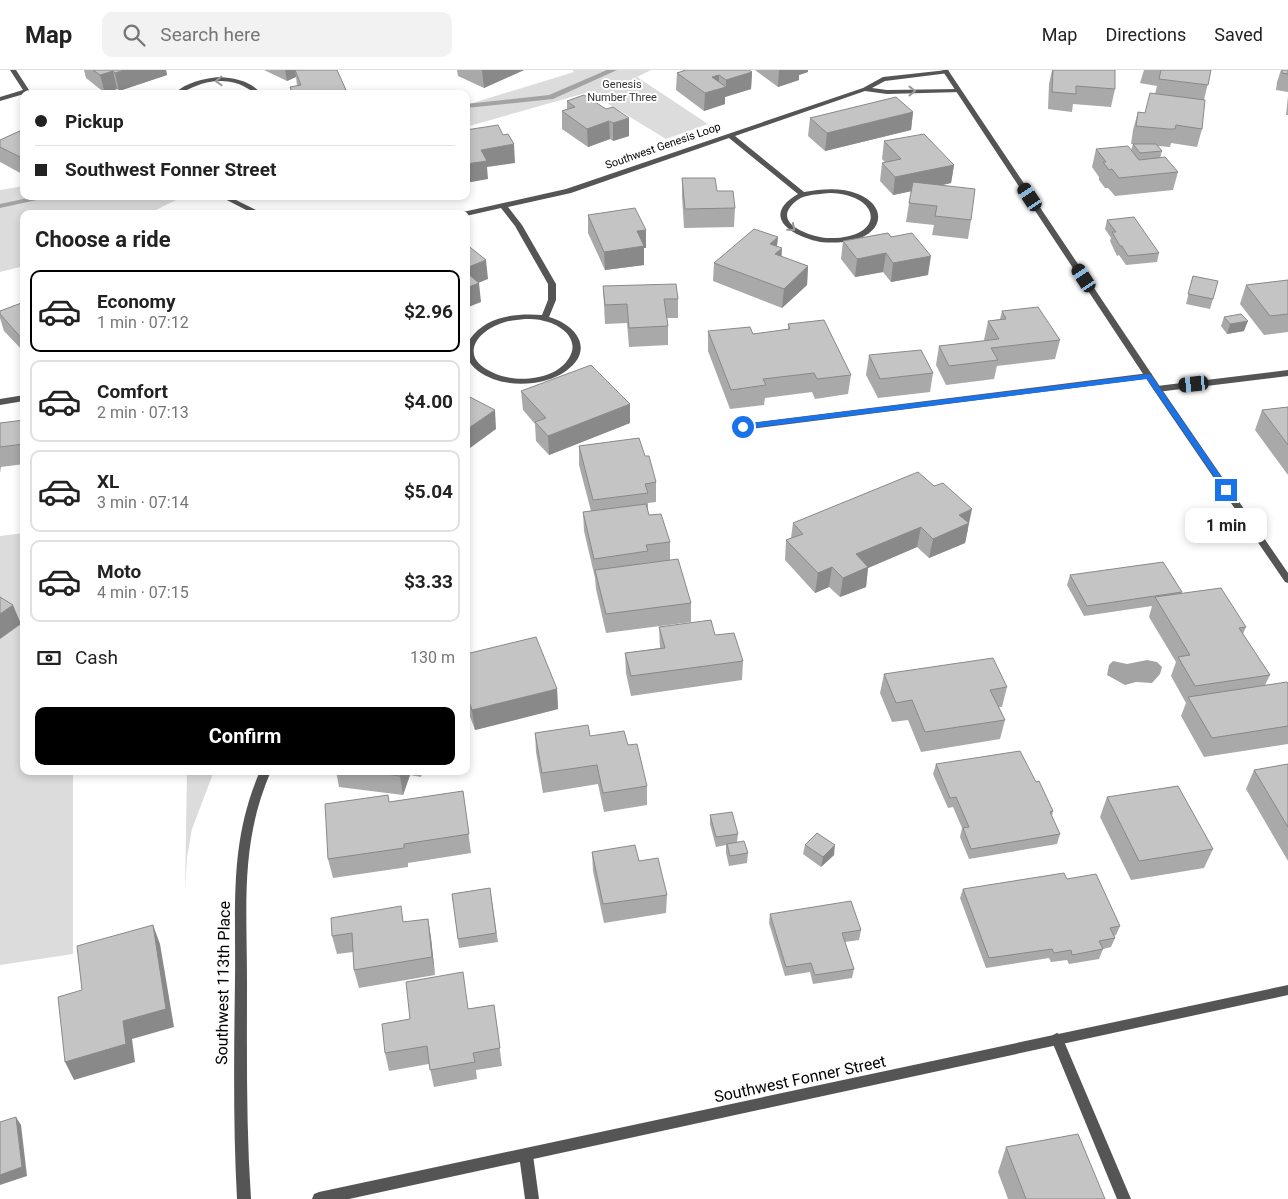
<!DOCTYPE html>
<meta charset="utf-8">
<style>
:root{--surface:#fff;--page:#f2f2f2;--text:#222;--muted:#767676;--line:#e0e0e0;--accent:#000}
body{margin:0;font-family:Roboto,sans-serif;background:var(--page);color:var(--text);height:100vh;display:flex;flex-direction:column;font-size:19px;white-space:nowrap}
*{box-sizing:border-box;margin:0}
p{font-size:16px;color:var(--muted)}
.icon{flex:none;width:28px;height:28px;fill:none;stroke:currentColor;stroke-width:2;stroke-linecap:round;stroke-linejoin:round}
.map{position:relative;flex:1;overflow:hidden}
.sheet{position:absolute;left:20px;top:140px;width:450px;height:565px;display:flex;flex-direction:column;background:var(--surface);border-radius:10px;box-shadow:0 2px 8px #0003}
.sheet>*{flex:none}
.hud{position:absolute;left:20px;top:20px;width:450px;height:110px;border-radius:10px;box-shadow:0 2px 8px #0003;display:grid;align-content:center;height:110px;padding:0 15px;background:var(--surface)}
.end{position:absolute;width:22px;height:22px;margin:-11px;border:6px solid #1a73e8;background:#fff;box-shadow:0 0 0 2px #fff}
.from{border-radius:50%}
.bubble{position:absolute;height:35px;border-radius:10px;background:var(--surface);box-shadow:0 2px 8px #0003;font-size:16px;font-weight:700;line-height:35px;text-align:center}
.car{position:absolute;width:15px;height:30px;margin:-15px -8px;border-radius:6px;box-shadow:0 0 4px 1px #0007;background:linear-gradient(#222 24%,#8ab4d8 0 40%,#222 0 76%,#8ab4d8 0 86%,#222 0)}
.hud b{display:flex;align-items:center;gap:18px;height:48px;font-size:19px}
.hud b+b{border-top:1px solid var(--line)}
.hud i{width:12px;height:12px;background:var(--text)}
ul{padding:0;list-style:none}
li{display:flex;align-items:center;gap:15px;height:82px;margin:0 10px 8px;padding:0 5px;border:2px solid var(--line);border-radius:10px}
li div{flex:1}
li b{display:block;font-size:19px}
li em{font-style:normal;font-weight:700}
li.current{border-color:var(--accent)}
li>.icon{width:45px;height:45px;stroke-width:1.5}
h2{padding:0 15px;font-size:22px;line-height:60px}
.pay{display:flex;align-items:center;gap:12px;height:55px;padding:0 15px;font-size:19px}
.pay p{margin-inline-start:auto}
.primary-button{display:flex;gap:10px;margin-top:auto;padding:10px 15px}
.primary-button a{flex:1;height:58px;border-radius:10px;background:var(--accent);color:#fff;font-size:20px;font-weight:700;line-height:58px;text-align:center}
header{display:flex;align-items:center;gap:30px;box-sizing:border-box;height:70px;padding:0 25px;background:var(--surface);border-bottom:1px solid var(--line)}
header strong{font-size:24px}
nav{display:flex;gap:28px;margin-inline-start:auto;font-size:18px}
.search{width:350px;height:45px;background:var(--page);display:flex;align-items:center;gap:12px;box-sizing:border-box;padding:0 18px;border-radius:10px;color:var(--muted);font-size:19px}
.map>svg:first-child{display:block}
.green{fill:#dcdcdc}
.water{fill:#a3a3a3}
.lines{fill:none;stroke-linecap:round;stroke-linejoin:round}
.stream{fill:#a3a3a3;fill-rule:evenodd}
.service{fill:#555;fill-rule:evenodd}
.minor{fill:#555;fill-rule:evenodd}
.tertiary{fill:#555;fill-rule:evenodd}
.wall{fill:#a9a9a9}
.shaded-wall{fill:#898989}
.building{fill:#c4c4c4;stroke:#898989}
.oneway{stroke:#999}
.route{fill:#1a73e8}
.labels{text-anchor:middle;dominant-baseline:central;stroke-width:4;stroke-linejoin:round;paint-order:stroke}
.far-park-label{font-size:11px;fill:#333;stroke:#fff}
.far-street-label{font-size:11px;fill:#000;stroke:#fff}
.near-street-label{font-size:16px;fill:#000;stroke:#fff}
</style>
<header>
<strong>Map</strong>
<div class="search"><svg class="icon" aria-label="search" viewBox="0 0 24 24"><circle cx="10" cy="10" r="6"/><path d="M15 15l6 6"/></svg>Search here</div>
<nav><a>Map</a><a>Directions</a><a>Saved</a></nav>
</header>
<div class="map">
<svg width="1288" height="1129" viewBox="0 0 1288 1129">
<rect width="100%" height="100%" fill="#fff"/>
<g class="green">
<polygon points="572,0 651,0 637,7 708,54 666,69 589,22 466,57 466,35 574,2"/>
<polygon points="24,116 24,126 177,126 180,128 148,144 24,144 24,196 0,202 0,120"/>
<polygon points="24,463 24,701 73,701 73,884 0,895 0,466"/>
<polygon points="187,701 214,701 192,759 187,787 185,822"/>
</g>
<polygon class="water" points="1147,590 1157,592 1162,597 1160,604 1152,613 1136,612 1125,615 1107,605 1109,595 1113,591 1127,594"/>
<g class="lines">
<g class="stream">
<polygon points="607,0 617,0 553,29 466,38 466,34 549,25"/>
<polygon points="37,126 55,126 0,138 0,134"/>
</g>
<g class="service">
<polygon points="1149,303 1152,304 1152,308 743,360 739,357 743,354"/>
<polygon points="1057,963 1061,965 1063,969 1131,1129 1117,1129 1051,969 1053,965"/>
</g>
<g class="minor">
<polygon points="10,0 16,0 29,20 36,24 24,24 0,31 0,27 23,20"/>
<path d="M947 0 949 1V3L885 11 872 18 887 20 959 19 961 20V22L887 24 865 21 735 66 804 122C822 119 841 117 858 124 887 136 884 162 854 170 843 173 831 173 820 172 791 166 760 146 798 124L729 68 571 123 508 137 522 155 556 214V230L549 247C577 255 595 280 566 301 547 315 514 317 493 309 483 305 471 298 467 287 465 281 466 274 470 269 486 246 516 243 542 245L548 230V214L515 156 501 138 466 146V144H462L463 142 566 119 863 18 883 7ZM830 123C884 125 885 169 829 168 816 168 774 156 791 136 795 131 801 127 807 126 814 124 822 124 830 123ZM525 249C531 249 538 249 544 251 560 254 581 269 569 288 556 310 518 313 496 304 489 301 479 296 475 288 468 271 489 257 502 253 509 250 518 250 525 249Z"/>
<path d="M219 7C236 8 250 11 262 24H255C239 9 215 8 196 16 187 19 183 24 174 24 186 12 203 9 219 7Z"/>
<polygon points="219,126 228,126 264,144 254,144"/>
<polygon points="1288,300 1288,306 1157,322 1153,319 1157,316"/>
<polygon points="24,325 24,331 0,335 0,329"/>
<path d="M260 701H271C240 772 247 835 247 910 247 983 246 1056 251 1129H237C233 1056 234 983 235 909 236 835 229 772 260 701Z"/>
<polygon points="526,1079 531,1081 533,1085 539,1129 525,1129 519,1085 521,1081"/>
</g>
<g class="tertiary">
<polygon points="942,0 948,0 1161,318 1288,503 1288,513 1285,512 1153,319"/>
<polygon points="1288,915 1288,925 349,1129 312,1129 314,1124 319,1122"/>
</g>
</g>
<g class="wall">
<polygon points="84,0 166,0 167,5 119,21 117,19 105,23 86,8"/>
<polygon points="264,0 337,0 346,20 347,24 291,24 290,17 297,16 296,7 287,11"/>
<polygon points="457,0 524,0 484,18 458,6"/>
<polygon points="684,0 749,0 752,2 751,19 725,27 725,34 704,41 676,20 677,3"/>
<polygon points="755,0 808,0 808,2 799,5 799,10 778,17"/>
<polygon points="1052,0 1115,0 1115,19 1111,37 1073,34 1072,42 1048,39 1049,14"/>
<polygon points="1144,0 1211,0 1204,30 1202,59 1197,77 1171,73 1170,77 1158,76 1162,81 1160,88 1178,102 1173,120 1115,126 1108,118 1105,118 1099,110 1099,107 1092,97 1096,79 1131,80 1133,74 1137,74 1131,74 1133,60 1138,42 1145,43 1155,24 1157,16 1140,13"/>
<polygon points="1281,0 1288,0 1288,22 1276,20 1277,12"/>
<polygon points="584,25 629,66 613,71 610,69 588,77 562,59 562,41 567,39 567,31"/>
<polygon points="1288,26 1288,45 1286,45"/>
<polygon points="913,42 911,60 825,81 808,66 810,48"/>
<polygon points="24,59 24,105 0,92 0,70"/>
<polygon points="884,71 954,95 951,113 943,115 971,150 968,169 932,165 934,155 906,152 911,121 893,125 880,111 882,93 885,92 882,89"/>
<polygon points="682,108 717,121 735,138 734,157 684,158 682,126"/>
<polygon points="588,145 646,160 646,178 644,178 644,195 605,200 588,163"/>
<polygon points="1107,150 1159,183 1157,192 1126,195 1119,185 1117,186 1110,171 1111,168 1105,159"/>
<polygon points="888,163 928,205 891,212 883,202 855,207 841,189 843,171"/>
<polygon points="778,167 777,176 781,187 808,196 807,215 782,238 713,211 714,193"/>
<polygon points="1193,206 1213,229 1210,239 1186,234"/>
<polygon points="1288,210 1288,262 1264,265 1240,234 1246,215"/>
<polygon points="603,216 678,229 678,248 667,248 668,256 668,275 629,277 627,253 605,254"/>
<polygon points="24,232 24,282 4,261 0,248 0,241"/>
<polygon points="1002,241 1060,270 1055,289 997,296 994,309 946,315 936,295 939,276 985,271 984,270 988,251 1000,249"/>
<polygon points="1224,247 1244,261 1227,264 1221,256"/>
<polygon points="788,254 851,305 848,324 815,329 812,322 765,328 764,335 730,339 708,281 708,261 753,264 788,260"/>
<polygon points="869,285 933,303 930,322 878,328 866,305"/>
<polygon points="521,321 630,353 549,385 536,371 535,354 523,340"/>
<polygon points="1288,337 1288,405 1255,360 1262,340"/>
<polygon points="24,350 24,394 1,397 0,403 0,353"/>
<polygon points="579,376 645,386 656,412 656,432 648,433 648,442 649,445 670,472 670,490 691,533 691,552 606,563 596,519 595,508 584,461 583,442 591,441 579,395"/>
<polygon points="793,453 968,459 965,473 929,488 917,477 868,498 866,517 840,527 829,517 815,523 785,490 786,470 791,468"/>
<polygon points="1070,505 1182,522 1181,523 1246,557 1243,564 1270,605 1265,615 1288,613 1288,674 1204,687 1181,646 1186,633 1171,606 1176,592 1149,547 1152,536 1084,546 1067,515"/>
<polygon points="659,557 715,565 743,591 742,610 631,626 626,603 625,583 660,578"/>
<polygon points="466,584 557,619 558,639 475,660 466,636"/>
<polygon points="884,604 1007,617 1002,637 999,637 1005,650 1000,669 921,682 908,650 892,652 880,623"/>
<polygon points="535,663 590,666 628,675 647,716 647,735 604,742 598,714 543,723 536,682"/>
<polygon points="936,694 1036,712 1053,741 1052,746 1060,764 1057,774 969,789 960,767 962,758 953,737 948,738 933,704"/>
<polygon points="1288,694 1288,791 1246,719 1254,700"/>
<polygon points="336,701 423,701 421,707 410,705 403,725 339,717"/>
<polygon points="463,721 471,783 408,793 408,797 333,808 328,789 390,732"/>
<polygon points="1107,727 1213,779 1204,798 1131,810 1100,747"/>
<polygon points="710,745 738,764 737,772 748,783 747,793 729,796 726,783 726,775 716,777 710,754"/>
<polygon points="805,775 834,785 821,797 803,784"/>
<polygon points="592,782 639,791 667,825 666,843 604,853 593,801"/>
<polygon points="1067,809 1120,856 1116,865 1114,866 1115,868 1111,877 1103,879 1099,889 1069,894 1067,890 1051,892 1049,888 986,898 960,828 963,819"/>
<polygon points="490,818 498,872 459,878 452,824"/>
<polygon points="770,844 861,860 859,870 845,872 854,899 852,908 813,914 810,902 785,906 769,853"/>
<polygon points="428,849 431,868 435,905 359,918 354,900 353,882 337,884 332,866 405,852"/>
<polygon points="494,935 502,996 476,1000 477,1009 434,1017 429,994 389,1001 385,983 468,939"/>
<polygon points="1006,1077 1105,1129 1008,1129 998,1102"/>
</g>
<g class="shaded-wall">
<polygon points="125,0 166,0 167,5 119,21 115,3"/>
<polygon points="285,0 312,0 295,0 296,7 287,11"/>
<polygon points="482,0 524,0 484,18"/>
<polygon points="779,0 808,0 808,2 799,5 799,10 778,17"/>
<polygon points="113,1 117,19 105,23 100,5"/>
<polygon points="752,2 751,19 725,27 725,34 704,41 705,23 712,7 719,5 719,19 726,17 726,10"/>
<polygon points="346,20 347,24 321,24"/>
<polygon points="913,42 911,60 825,81 827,63"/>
<polygon points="629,48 629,66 613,71 613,53"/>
<polygon points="609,51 610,69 588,77 587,59"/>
<polygon points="514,74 515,93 487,97 488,109 466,113 466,94 481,80"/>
<polygon points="954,95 951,113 893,125 895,107"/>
<polygon points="646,160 646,178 644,178 644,195 605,200 604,182 637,161"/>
<polygon points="778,167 776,183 782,178 781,197 770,174"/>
<polygon points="886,183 883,202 855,207 857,189"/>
<polygon points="931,186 928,205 891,212 893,193"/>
<polygon points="486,190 488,209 466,218 466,198"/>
<polygon points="808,196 807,215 782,238 784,219"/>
<polygon points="479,213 481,232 466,238 466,218"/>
<polygon points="1248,251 1244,261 1227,264 1230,254"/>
<polygon points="468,314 470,334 466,336 466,316"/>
<polygon points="630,334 630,353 549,385 548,366"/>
<polygon points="495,340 496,359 466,381 466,360"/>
<polygon points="972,439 965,473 929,488 933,469 959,445"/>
<polygon points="921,457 917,477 868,498 866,517 840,527 843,508 856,484"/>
<polygon points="832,497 829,517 815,523 818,503"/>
<polygon points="13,535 21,554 0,569 0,544"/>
<polygon points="557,619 558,639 475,660 472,640"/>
<polygon points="401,701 409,701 410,705 403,725 400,706"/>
<polygon points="835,775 834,785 821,797 823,787"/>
<polygon points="428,849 431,868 435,905 432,887"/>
<polygon points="153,855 160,874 174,957 132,969 135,992 74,1010 65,992 123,951"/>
<polygon points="16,1047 21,1055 27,1106 0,1115 0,1105"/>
</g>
<g class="building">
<polygon points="93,0 125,0 115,3 113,1 100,5"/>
<polygon points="295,0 337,0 346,20 321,24 293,24 290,17 301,15"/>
<polygon points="686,0 749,0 752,2 726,10 719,5 712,7 726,17 705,23 677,3"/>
<polygon points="1053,0 1115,0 1115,19 1076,16 1076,24 1052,22"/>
<polygon points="1161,0 1211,0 1208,15 1159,9"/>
<polygon points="1282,0 1288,0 1288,4 1282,3"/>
<polygon points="1150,23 1205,30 1202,59 1176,55 1175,59 1168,59 1136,56 1138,42 1145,43"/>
<polygon points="584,25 606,39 613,37 629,48 613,53 609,51 587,59 562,41 575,37 567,31"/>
<polygon points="896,27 913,42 827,63 810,48"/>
<polygon points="498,55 503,65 508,64 514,74 481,80 487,91 466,94 466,60"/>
<polygon points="24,59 24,89 0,77 0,70"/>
<polygon points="924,64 954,95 895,107 882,93 901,89 884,71"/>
<polygon points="1133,74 1156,74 1162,81 1140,83"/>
<polygon points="1128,76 1139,90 1165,87 1178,102 1119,108 1112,99 1109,100 1103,92 1106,92 1096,79"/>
<polygon points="682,108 715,108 717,121 733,121 735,138 685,139"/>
<polygon points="913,112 975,119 971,150 935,146 937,136 909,133"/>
<polygon points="635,138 646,160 637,161 644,176 604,182 588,145"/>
<polygon points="1134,147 1159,183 1128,186 1122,176 1120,176 1112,162 1116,162 1107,150"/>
<polygon points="754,159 778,167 770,174 782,178 775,184 808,196 784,219 714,193"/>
<polygon points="888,163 891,167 912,163 931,186 893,193 886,183 857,189 843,171"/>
<polygon points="466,174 486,190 466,198"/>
<polygon points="466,202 479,213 466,218"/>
<polygon points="1193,206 1218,211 1213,229 1188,224"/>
<polygon points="1288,210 1288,244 1270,246 1246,215"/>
<polygon points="676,214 678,229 664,229 668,256 629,258 627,234 605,235 603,216"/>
<polygon points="24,232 24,269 23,270 0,244 0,241"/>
<polygon points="1038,237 1060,270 991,278 998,290 949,296 939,276 999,269 988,251 1006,249 1002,241"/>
<polygon points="1241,244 1248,251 1230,254 1224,247"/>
<polygon points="824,250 851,305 817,309 814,303 763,309 766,315 731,320 708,261 750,257 753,264 790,259 788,254"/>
<polygon points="921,280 933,303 880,309 869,285"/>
<polygon points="591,295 630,334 548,366 535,352 546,348 521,321"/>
<polygon points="466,325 495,340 466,360"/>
<polygon points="1288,337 1288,375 1262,340"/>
<polygon points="24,350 24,374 0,377 0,353"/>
<polygon points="639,368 645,386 649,386 656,412 645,414 648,423 593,430 579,376"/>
<polygon points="918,402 934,416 943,413 972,439 959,445 969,453 933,469 921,457 856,484 868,497 843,508 832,497 818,503 786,470 803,464 793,453"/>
<polygon points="646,434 649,445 661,444 670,472 646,475 648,481 594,489 583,442"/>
<polygon points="678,489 691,533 606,544 595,500"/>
<polygon points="1163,492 1182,522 1087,536 1070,505"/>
<polygon points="1221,518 1246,557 1239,558 1270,605 1195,616 1178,587 1190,585 1155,527"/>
<polygon points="0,527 13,535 0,544"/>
<polygon points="711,550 715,565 734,563 743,591 631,606 625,583 665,578 659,557"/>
<polygon points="536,567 557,619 472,640 466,624 466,584"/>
<polygon points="993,588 1007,617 990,620 1005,650 925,662 912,630 896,633 884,604"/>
<polygon points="1287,612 1288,613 1288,656 1212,668 1188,627"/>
<polygon points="588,655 590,666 624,661 628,675 637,674 647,716 603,723 597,695 542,703 535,663"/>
<polygon points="1020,681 1036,712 1039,711 1053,741 1050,742 1060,764 971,779 963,758 969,757 956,727 950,728 936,694"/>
<polygon points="1288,694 1288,757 1254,700"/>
<polygon points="364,701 401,701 400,706"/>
<polygon points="1178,716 1213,779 1139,791 1107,727"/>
<polygon points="463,721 469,764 404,774 404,778 328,789 325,734 388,725 389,732"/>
<polygon points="732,742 738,764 716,767 710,745"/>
<polygon points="817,763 835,775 823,787 805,775"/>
<polygon points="744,771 748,783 730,786 727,774"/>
<polygon points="635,775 639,791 658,788 667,825 603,834 592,782"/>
<polygon points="1064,803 1067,809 1096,804 1120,856 1110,858 1115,868 1099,871 1103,879 1072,885 1071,880 1054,883 1052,879 989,888 963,819"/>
<polygon points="490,818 496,863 458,869 452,824"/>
<polygon points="851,831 861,860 842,863 854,899 815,905 811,893 786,897 770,844"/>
<polygon points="401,836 403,852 428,849 432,887 354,900 352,863 332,866 331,848"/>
<polygon points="153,855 166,939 123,951 126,974 65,992 58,927 82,920 77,876"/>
<polygon points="463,902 468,939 494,935 500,978 473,983 475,992 430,1000 427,976 385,983 382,954 410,949 406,912"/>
<polygon points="16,1047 22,1097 0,1105 0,1052"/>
<polygon points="1078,1064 1105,1129 1026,1129 1006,1077"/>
</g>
<defs><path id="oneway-chevron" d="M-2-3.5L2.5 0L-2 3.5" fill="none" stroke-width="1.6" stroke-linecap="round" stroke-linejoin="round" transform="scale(1.25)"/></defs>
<g class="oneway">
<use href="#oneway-chevron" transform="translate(219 11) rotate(178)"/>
<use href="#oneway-chevron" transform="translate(912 21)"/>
<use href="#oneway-chevron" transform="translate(792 158) rotate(40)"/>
</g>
<polygon class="route" points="1149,304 1151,305 1229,418 1229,421 1224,421 1147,309 743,359 739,357 743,354"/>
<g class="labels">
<g class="far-park-label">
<text x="622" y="14">Genesis<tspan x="622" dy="13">Number Three</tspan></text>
</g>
<g class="far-street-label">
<text transform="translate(663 76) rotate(-19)">Southwest Genesis Loop</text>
</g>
<g class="near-street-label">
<text transform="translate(223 913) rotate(-89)">Southwest 113th Place</text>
<text transform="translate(800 1009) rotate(-12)">Southwest Fonner Street</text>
</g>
</g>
</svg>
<i class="end from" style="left:743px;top:357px"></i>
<i class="end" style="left:1226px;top:420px"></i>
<div class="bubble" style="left:1185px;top:438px;width:82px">1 min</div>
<i class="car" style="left:1030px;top:127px;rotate:326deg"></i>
<i class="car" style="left:1084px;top:208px;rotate:327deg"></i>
<i class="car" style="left:1194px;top:314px;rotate:264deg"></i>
<div class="hud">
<b><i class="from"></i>Pickup</b>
<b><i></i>Southwest Fonner Street</b>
</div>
<section class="sheet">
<h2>Choose a ride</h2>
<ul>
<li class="current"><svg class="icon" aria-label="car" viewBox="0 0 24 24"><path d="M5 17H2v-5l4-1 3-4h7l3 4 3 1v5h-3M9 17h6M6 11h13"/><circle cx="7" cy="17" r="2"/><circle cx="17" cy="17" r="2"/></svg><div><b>Economy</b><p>1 min · 07:12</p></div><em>$2.96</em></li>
<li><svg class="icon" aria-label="car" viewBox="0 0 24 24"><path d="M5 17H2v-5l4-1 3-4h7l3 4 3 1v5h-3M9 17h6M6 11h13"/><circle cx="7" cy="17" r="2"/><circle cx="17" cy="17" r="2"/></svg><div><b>Comfort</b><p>2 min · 07:13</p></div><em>$4.00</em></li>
<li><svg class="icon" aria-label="car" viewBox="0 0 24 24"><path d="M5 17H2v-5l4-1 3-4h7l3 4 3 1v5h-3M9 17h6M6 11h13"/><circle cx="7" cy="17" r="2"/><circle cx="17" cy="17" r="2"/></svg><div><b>XL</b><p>3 min · 07:14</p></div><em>$5.04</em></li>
<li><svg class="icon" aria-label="car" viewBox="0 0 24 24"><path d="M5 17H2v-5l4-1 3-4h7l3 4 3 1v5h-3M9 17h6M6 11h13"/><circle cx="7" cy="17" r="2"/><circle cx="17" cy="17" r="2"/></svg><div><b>Moto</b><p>4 min · 07:15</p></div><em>$3.33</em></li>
</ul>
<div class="pay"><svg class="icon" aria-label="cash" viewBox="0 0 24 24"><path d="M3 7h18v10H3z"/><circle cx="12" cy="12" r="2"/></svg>Cash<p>130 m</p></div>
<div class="primary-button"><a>Confirm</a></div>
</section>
</div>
